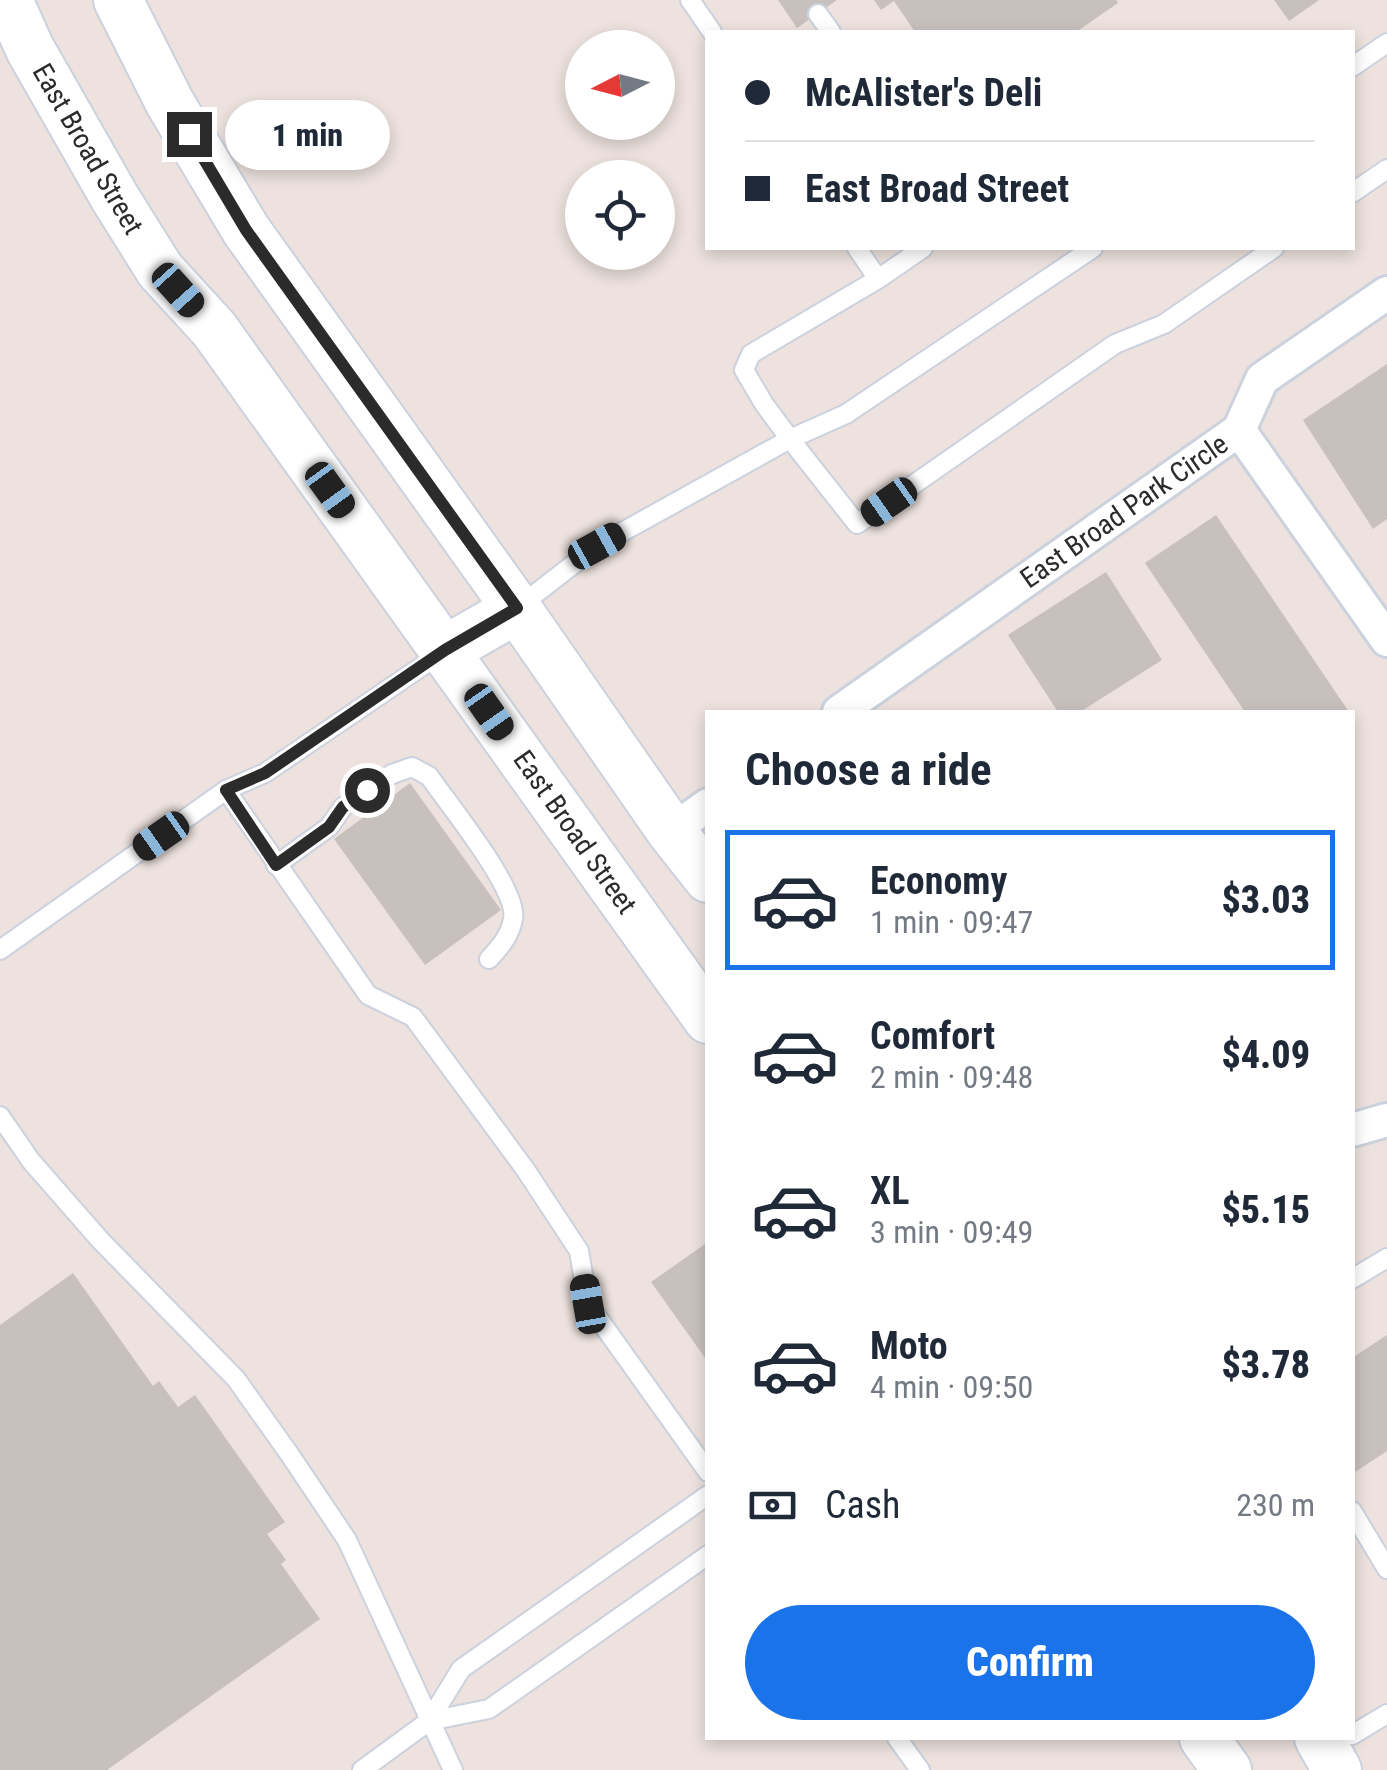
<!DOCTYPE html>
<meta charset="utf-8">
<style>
:root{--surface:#fff;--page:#f6f6f7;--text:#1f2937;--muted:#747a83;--line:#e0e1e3;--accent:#1a73e8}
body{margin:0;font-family:"Roboto Condensed",sans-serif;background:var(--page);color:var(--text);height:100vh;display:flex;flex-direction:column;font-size:38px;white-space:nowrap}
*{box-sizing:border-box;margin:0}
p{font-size:32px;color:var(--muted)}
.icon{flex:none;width:55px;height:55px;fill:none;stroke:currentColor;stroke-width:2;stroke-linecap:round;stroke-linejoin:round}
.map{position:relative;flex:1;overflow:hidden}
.details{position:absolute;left:705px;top:710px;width:650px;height:1030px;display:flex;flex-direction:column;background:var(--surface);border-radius:0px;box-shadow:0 5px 15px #0003}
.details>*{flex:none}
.banner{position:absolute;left:705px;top:30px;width:650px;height:220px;border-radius:0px;box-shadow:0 5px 15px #0003;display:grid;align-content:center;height:220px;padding:0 40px;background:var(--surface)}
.needle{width:65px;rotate:264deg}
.controls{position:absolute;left:565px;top:30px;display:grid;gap:20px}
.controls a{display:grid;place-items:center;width:110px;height:110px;border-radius:50%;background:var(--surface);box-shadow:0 5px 15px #0003;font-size:50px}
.end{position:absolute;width:45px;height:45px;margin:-22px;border:12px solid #2b2b2b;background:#fff;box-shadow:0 0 0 5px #fff}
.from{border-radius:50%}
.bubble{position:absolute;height:70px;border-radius:35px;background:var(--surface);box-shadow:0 5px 15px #0003;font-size:32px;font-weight:800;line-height:70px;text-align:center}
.car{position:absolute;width:30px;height:60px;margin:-30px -15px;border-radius:12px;box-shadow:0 0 8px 2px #0007;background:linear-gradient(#222 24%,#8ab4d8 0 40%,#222 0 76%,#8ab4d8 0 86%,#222 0)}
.banner b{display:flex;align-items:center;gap:35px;height:95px;font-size:38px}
.banner b+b{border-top:2px solid var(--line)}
.banner i{width:25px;height:25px;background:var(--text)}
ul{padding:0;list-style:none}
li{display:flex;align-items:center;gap:30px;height:140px;margin:0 20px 15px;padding:0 20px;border:5px solid transparent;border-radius:0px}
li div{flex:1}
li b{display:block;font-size:38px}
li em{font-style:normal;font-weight:800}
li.on{border-color:var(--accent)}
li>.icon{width:90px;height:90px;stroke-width:1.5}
h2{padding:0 40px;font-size:45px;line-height:120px}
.pay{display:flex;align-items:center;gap:25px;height:110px;padding:0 40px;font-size:38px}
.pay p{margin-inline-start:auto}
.action{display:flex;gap:20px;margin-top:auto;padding:20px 40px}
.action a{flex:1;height:115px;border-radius:60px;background:var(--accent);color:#fff;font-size:40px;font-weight:800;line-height:115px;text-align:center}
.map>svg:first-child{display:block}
.building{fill:#c8c0bc}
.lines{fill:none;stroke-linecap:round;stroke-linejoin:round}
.service-casing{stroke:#cbd2dd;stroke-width:22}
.minor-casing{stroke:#cbd2dd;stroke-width:38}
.secondary-casing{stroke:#cbd2dd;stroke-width:52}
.service{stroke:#fff;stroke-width:18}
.minor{stroke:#fff;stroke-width:32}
.secondary{stroke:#fff;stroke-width:48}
.route{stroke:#2b2b2b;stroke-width:12}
.labels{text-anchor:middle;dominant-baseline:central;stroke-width:8;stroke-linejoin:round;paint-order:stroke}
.street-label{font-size:28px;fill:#2b2b2b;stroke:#fff}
</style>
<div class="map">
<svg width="1387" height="1770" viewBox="0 0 1387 1770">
<rect width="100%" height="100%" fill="#ede2dd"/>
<g class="building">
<polygon points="778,0 837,0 797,28"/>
<polygon points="874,0 1116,0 1118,3 1076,32 915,32 894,1 881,10"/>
<polygon points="1274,0 1319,0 1289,21"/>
<polygon points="1387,364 1387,519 1373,529 1303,420"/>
<polygon points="1216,515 1349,712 1245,712 1145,563"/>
<polygon points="1106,572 1162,660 1080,712 1058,712 1008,635"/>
<polygon points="410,783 501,910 425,965 334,839"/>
<polygon points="708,1242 708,1362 651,1282"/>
<polygon points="73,1273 153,1386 159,1381 178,1407 195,1395 285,1522 267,1534 286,1560 281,1564 320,1619 107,1770 0,1770 0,1325"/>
<polygon points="1387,1335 1387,1451 1352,1474 1352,1358"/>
</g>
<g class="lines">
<defs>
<g id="service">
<polyline points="690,0 712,32"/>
<polyline points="818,14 831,32"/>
<polyline points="1352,67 1387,43"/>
<polyline points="1352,193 1387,169"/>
<polyline points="1093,248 846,414 790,439 857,524 1115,344 1164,324 1274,248"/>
<polyline points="878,279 923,248"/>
<polyline points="517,608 597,546 790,439 764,404 744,370 751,354 878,279 857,248"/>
<polyline points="226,790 368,995 413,1017 525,1169 579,1251 588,1304 708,1472"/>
<path d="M276 865 329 827 343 807 392 774 412 767 429 776C448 804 519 890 513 919 510 936 500 947 489 959"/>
<polyline points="0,950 226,790 265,773 443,652"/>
<polyline points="0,1116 31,1161 101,1241 236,1379 290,1455 347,1540 453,1770"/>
<polyline points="1352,1279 1387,1258"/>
<polyline points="1352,1511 1387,1569"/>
<polyline points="429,1721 489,1709 708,1555"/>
<polyline points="1352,1735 1387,1714"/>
<polyline points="897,1738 920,1770"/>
<polyline points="362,1770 429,1721 461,1669 708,1495"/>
</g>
<g id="minor">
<polyline points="1239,430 1387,640"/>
<polyline points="839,712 1239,430 1262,379 1387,293"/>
<polyline points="671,831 708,805"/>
<polyline points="1352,1130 1387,1120"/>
</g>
<g id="secondary">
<polyline points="8,0 30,49 115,198 160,270 214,329 708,1019"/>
<polyline points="118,0 170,103 246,230 517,609 671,831 708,878"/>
<polyline points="445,650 517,609"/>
<polyline points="1204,1738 1227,1770"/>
<polyline points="1319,1738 1337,1770"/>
</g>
</defs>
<use href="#service" class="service-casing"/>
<use href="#minor" class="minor-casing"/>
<use href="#secondary" class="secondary-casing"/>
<use href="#service" class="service"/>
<use href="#minor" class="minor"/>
<use href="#secondary" class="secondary"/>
</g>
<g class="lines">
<polyline class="route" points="189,134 246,230 517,608 445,650 265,773 226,790 276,865 329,827 343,807 367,790"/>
</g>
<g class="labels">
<g class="street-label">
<text transform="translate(88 149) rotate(60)">East Broad Street</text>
<text transform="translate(1124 511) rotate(-35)">East Broad Park Circle</text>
<text transform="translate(575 832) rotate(55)">East Broad Street</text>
</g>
</g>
</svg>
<div class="controls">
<a><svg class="needle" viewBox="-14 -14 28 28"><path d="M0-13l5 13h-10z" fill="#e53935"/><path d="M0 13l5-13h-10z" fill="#747a83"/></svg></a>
<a><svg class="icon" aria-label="locate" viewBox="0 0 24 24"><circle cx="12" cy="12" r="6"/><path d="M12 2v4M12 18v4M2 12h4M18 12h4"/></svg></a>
</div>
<i class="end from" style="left:367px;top:790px"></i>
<i class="end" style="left:189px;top:134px"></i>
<div class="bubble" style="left:225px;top:100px;width:165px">1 min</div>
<i class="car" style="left:178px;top:290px;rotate:138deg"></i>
<i class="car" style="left:330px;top:490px;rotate:144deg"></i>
<i class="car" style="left:889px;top:502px;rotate:235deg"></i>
<i class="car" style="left:597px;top:546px;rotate:61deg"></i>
<i class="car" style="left:489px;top:712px;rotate:145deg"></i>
<i class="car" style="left:161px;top:836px;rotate:235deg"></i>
<i class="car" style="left:588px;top:1304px;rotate:350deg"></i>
<div class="banner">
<b><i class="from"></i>McAlister's Deli</b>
<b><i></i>East Broad Street</b>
</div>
<section class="details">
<h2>Choose a ride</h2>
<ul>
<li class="on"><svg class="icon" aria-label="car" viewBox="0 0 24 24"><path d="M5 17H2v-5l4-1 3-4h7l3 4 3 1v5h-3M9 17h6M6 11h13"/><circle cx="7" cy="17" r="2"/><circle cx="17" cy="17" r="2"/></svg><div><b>Economy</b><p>1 min · 09:47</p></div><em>$3.03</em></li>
<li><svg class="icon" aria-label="car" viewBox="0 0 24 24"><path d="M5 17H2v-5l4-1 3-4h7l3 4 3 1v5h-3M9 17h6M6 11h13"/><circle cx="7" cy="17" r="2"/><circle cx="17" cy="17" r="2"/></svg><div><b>Comfort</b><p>2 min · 09:48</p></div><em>$4.09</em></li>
<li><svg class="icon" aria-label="car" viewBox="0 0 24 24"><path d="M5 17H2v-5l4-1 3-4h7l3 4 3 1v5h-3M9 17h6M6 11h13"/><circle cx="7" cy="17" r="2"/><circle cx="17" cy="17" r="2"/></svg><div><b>XL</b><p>3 min · 09:49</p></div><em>$5.15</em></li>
<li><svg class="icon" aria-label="car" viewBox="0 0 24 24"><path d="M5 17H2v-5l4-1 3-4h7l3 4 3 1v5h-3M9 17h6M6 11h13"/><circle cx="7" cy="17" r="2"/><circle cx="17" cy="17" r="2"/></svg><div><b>Moto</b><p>4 min · 09:50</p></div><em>$3.78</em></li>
</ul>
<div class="pay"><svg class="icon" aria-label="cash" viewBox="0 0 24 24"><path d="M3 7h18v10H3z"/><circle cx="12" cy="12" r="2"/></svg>Cash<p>230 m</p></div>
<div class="action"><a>Confirm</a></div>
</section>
</div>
